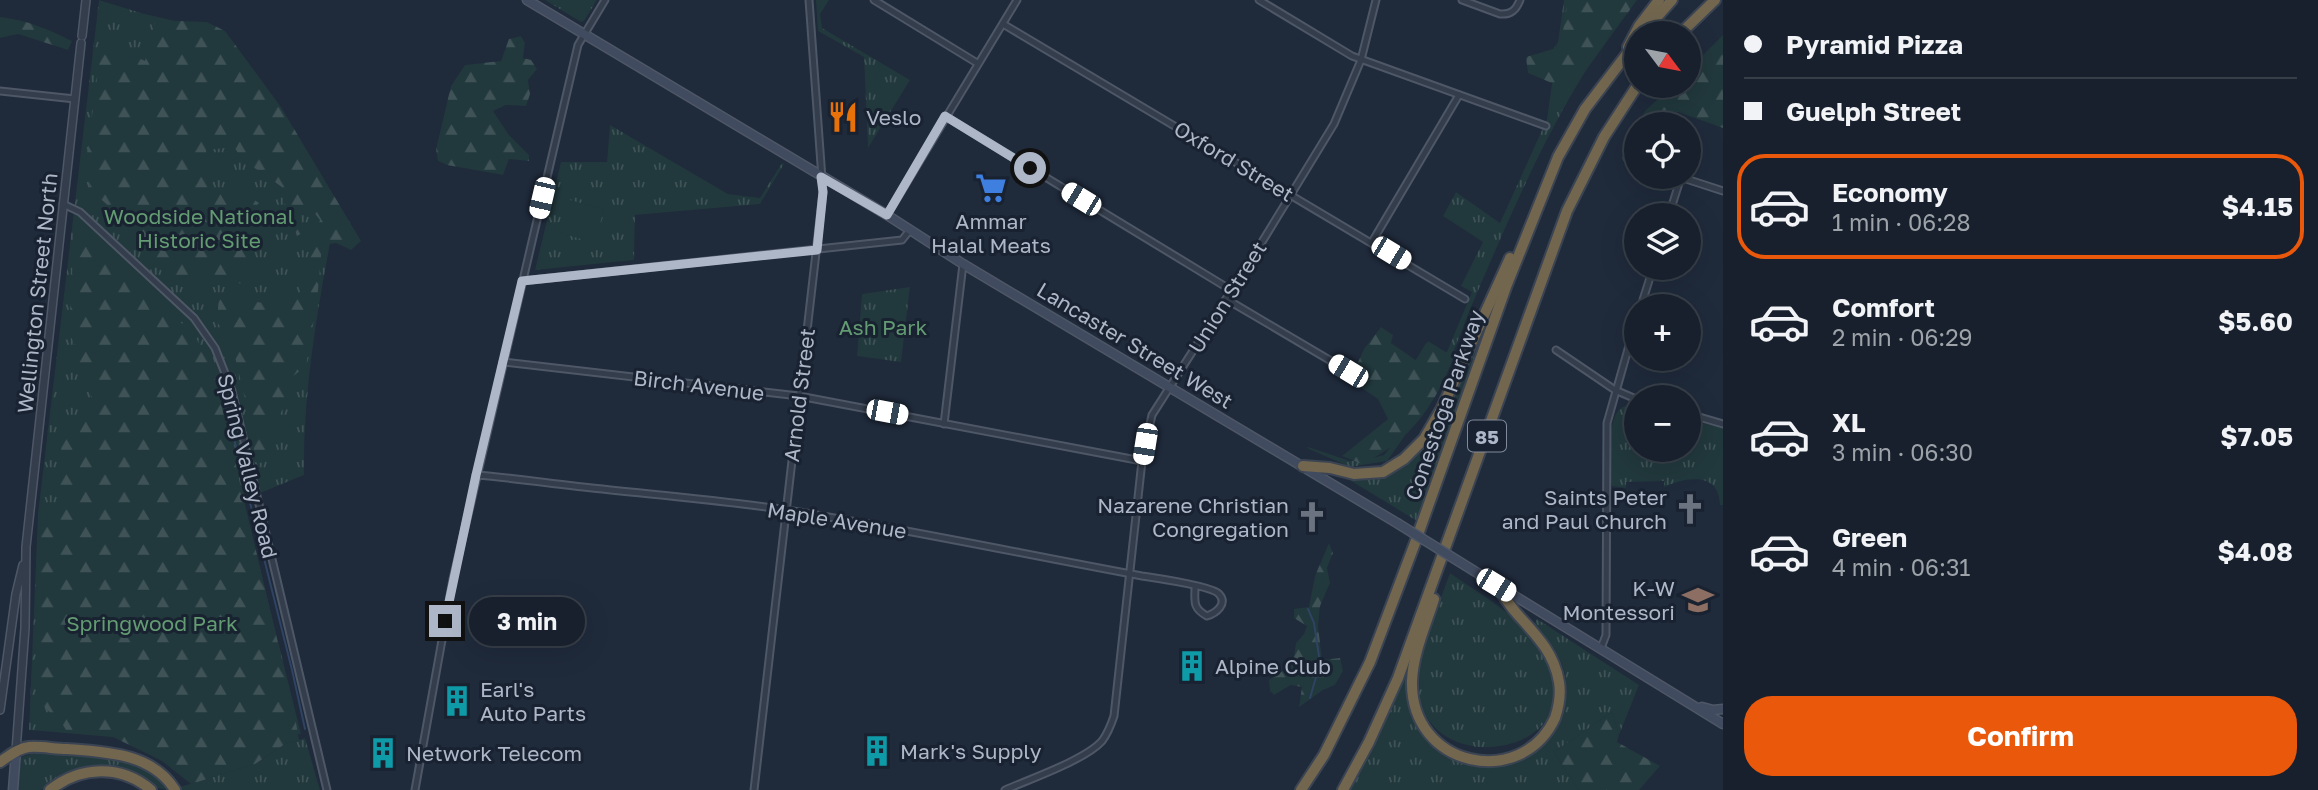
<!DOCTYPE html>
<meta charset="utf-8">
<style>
:root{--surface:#17202c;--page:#202834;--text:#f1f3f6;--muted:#9ea3a9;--line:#363e48;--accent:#ea580c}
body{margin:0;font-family:"Golos Text",sans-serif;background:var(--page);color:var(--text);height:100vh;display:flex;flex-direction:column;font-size:26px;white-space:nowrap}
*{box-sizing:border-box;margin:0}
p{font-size:23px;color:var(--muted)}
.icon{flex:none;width:38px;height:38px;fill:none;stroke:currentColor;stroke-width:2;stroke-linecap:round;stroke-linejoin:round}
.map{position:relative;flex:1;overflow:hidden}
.drawer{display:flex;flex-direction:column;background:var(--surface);width:595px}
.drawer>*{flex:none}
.guide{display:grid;align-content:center;height:154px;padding:0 21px;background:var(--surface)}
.needle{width:46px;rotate:122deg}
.buttons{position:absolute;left:1624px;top:21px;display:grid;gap:14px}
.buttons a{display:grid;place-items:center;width:77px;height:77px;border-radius:50%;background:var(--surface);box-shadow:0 7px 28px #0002,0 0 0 2px var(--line);font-size:35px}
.end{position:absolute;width:32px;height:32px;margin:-16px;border:9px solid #aeb7c8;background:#111;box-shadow:0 0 0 4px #111}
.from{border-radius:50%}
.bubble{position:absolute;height:49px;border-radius:24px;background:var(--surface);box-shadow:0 7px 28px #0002,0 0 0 2px var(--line);font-size:23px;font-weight:700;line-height:49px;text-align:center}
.car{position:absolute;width:21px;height:42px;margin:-21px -10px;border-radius:9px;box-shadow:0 0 5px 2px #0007;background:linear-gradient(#fff 24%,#345 0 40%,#fff 0 76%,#345 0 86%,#fff 0)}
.guide b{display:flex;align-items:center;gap:24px;height:66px;font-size:26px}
.guide b+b{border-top:2px solid var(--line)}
.guide i{width:18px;height:18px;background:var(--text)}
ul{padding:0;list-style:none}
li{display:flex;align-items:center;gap:21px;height:105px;margin:0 14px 10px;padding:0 7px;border:4px solid transparent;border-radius:28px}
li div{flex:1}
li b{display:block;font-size:26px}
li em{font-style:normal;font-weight:700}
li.on{border-color:var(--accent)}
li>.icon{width:63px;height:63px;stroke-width:1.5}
.action{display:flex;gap:14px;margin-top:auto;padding:14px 21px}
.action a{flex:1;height:80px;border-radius:28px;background:var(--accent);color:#fff;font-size:28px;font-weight:700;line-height:80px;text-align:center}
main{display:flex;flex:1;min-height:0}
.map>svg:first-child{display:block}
.grass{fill:url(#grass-tufts)}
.forest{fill:url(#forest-firs)}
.pitch{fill:#21383c}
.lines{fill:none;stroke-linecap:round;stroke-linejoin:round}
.stream{stroke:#2f4362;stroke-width:2}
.minor-casing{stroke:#4e5766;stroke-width:9}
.tertiary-casing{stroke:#4e5766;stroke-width:10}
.secondary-casing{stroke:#4e5766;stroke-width:11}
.motorway-casing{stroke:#3b4453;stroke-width:14}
.minor{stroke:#333d4b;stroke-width:5}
.tertiary{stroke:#333d4b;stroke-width:7}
.secondary{stroke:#414b5f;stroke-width:8}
.motorway{stroke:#72664f;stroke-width:10}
.secondary-bridge-casing{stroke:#4e5766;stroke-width:11;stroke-linecap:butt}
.secondary-bridge{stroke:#414b5f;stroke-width:8}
.route{stroke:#aeb7c8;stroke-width:9}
.labels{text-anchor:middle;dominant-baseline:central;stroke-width:6;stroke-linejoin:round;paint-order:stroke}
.shield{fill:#192230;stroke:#818a9a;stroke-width:2}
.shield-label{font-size:19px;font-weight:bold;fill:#aeb7c8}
.poi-label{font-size:21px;fill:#aeb7c8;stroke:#192230;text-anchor:start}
.street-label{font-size:21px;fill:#aeb7c8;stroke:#192230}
.park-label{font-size:21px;fill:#639b72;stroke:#192230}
</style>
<main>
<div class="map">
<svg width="1723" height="790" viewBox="0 0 1723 790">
<defs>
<pattern id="grass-tufts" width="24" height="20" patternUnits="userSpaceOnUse" patternTransform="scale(1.75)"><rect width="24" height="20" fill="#21383c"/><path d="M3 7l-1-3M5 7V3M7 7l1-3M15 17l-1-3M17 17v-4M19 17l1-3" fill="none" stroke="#3f5357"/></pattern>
<pattern id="forest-firs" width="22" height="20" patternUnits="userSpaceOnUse" patternTransform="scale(1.75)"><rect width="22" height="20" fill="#21383c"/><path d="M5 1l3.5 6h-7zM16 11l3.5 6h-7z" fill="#3f5357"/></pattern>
</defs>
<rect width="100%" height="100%" fill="#1f2a3b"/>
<g class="grass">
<path d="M99 0 141 13 217 31 336 213C319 299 303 387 304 475L243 500 301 734 173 761 136 739 29 730 38 514Z"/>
<polygon points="545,0 597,0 584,21 581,22"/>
<polygon points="816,0 829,0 820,14 822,28 910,80 868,148 864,57 818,31"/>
<path d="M1564 0H1636C1565 87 1521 191 1477 293 1467 315 1459 339 1449 362 1432 398 1410 429 1387 461L1350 467 1307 448 1308 447 1350 461 1364 460 1384 455 1413 418 1415 361 1426 343 1446 354 1472 292 1461 286 1483 242 1443 216 1456 192 1500 223 1547 119Z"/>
<polygon points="610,125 728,194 760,198 782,163 784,164 760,204 635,215 634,260 535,270 561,162 607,162"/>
<polygon points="910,287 901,362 857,356 862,294"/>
<path d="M1480 334 1484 335 1417 521 1348 479 1349 476C1363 475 1384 476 1397 470 1437 450 1462 374 1480 334Z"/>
<path d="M1633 404 1636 405V450H1689V420L1723 428V505H1720C1719 471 1686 477 1664 487V481L1626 482V488L1612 486C1607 472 1608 422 1618 411 1623 406 1627 405 1633 404Z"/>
<path d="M1450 573C1478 593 1513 612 1534 639 1618 750 1428 790 1418 690 1415 657 1439 605 1450 573Z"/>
<path d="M1537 619 1639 685 1619 735 1612 712 1554 752 1579 790H1349L1404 680 1408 683C1409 694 1408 710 1412 720 1418 732 1429 745 1439 752 1499 790 1578 745 1565 674 1561 655 1546 639 1534 625Z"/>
<polygon points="305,738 320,790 182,790 180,787 255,764 285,744"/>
<path d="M38 752C74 753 119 748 151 771 158 776 165 784 171 790 147 790 134 768 106 765 90 764 72 769 58 778 52 781 47 789 40 790 34 790 25 790 18 790L21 757Z"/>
</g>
<g class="forest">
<polygon points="1568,0 1637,0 1571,91 1528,73 1526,57 1553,49 1562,37"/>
<path d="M0 17C27 20 48 29 72 41L68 50 18 34 0 38Z"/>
<path d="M156 20 207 22 225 31 281 107 361 241 351 250 336 243 322 245 317 301 306 366 292 377 284 394V407L264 441 267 456 263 463 254 462V437L232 344 217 322 219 296 263 303 300 293 305 267 320 220 313 211 298 208 304 232 297 236 281 193 282 187 243 160 234 147 206 150 211 188 237 189 259 203 239 223 255 245 246 283C231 285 212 276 201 279 193 280 188 286 180 287L136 248 116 213 90 189 86 161 102 41 145 61Z"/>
<polygon points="1723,35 1723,128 1678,112 1662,118 1660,124 1638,124 1645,111 1672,86 1689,86 1689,69"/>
<polygon points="521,36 525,43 523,58 531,60 537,69 528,80 530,94 526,106 506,105 493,111 509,135 529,155 529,161 509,159 503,175 447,165 438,161 436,149 451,86 465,65 501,61 509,39"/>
<path d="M83 230 195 336 213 370 293 706 299 740 285 744 255 764 191 784 162 761 109 735 66 730C61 719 50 715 43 705 44 690 37 678 37 662 36 618 38 573 40 529L56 511 63 458 60 444 66 425 91 401C92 384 82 375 70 365L82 356 69 334 74 235Z"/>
<path d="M1381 327 1393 335 1391 343 1417 361 1428 341 1454 357C1434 406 1411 441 1362 464L1342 456 1388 419 1378 399 1350 380 1364 349Z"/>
<polygon points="1329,543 1333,553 1327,568 1330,583 1320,606 1318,626 1322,660 1340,658 1343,671 1335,685 1323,690 1299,707 1302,687 1291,685 1274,695 1270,691 1269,680 1289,667 1294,657 1296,643 1304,634 1307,626 1294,618 1294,609 1309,607 1315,576"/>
<polygon points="1612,712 1619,735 1617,742 1660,766 1639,790 1579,790 1554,752"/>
</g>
<polygon class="pitch" points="566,199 604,209 595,243 557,232"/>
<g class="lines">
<g class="stream">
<polyline points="219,379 292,670 305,729"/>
<polyline points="1308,609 1314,623 1320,663 1310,698"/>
</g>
<defs>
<g id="minor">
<polyline points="874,0 977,63"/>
<polyline points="1259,0 1352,56 1546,126"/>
<path d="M1462 0 1500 14C1511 15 1516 10 1520 0"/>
<polyline points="1003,24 1465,299"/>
<polyline points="0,91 75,99"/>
<polyline points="945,116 1231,290"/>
<polyline points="1627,158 1636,162"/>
<polyline points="1680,177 1723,191"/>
<polyline points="63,204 80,212 194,318 215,348 232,391 327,790"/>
<polyline points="887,215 1017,0"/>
<polyline points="1669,215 1681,177"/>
<polyline points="1372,242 1459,95"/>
<polyline points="522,281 902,240 910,230"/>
<polyline points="1226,299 1348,371"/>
<polyline points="1641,306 1653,268"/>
<polyline points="1556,350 1615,390 1636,399"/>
<polyline points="503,362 799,396 1142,461"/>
<polyline points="1689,414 1723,424"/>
<polyline points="944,424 963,264"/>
<path d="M476 475C515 478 553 484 592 488 657 495 722 500 787 510 906 529 1023 554 1142 576 1155 578 1212 586 1219 594 1228 604 1216 613 1207 616 1192 608 1195 601 1195 586"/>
<polyline points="1601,648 1606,635 1607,423 1636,321"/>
<polyline points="415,790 453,579 578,45 605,0"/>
<polyline points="754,790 823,192 809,0"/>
<path d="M1005 790C1030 779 1085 760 1102 741 1108 733 1111 725 1114 716L1142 461 1152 415 1254 255 1334 124 1361 60 1376 0"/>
</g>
<g id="tertiary">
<polyline points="82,36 86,0"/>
<polyline points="0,710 16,594 23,565"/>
<polyline points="16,751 25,628 26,547 81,43"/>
</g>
<g id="secondary">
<polyline points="527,0 887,215 963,264 1397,523"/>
<polyline points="1479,574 1723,724"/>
<polyline points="1702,707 1713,710 1723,709"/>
<polyline points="13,790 16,751"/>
</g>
<g id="motorway">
<polyline points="1643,33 1672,0"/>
<polyline points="1681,33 1715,0"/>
<polyline points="1628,47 1639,26 1659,0"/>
<polyline points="1303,466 1330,468 1354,474 1383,472 1404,459 1424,439 1442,408 1510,258"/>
<path d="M1434 599C1426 625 1413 653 1412 681 1410 768 1522 790 1555 718 1559 706 1561 694 1559 682 1554 653 1537 636 1518 615 1510 606 1503 595 1496 585"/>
<path d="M0 762C9 756 18 748 29 747 41 746 55 749 67 749 106 752 152 753 175 790"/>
<path d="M50 790C80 766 121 764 151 790"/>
<polyline points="1301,790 1324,755 1370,662 1415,543 1506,287 1558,157 1585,109 1636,42"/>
<polyline points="1343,790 1369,742 1398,678 1567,211 1604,137 1637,86"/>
</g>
</defs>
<use href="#minor" class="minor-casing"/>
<use href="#tertiary" class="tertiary-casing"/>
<use href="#secondary" class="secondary-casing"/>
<use href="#motorway" class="motorway-casing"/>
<use href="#minor" class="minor"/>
<use href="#tertiary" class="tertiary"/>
<use href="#secondary" class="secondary"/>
<use href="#motorway" class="motorway"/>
<defs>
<polyline id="secondary-bridge" points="1397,523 1479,574"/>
</defs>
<use href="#secondary-bridge" class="secondary-bridge-casing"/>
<use href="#secondary-bridge" class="secondary-bridge"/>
</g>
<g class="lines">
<polyline class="route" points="445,621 476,475 522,281 817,250 823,192 821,177 887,215 945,116 1030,168"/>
</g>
<defs>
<symbol id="restaurant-bare" viewBox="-9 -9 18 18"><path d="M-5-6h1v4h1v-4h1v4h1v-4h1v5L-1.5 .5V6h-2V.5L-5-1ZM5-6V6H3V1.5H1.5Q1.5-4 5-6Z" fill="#e8710a" stroke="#192230" stroke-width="2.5" paint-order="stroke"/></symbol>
<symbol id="supermarket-bare" viewBox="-9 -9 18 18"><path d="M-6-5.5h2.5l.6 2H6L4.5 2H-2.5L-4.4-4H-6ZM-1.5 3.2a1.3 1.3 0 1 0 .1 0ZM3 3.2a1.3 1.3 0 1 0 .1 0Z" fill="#3f7fe0" stroke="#192230" stroke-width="2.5" paint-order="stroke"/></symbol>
<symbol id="church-bare" viewBox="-9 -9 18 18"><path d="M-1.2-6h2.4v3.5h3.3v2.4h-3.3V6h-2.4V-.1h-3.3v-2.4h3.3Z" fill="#6b7280" stroke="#192230" stroke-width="2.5" paint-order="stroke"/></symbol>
<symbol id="school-bare" viewBox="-9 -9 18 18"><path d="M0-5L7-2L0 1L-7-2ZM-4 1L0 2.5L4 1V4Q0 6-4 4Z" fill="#8d6e63" stroke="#192230" stroke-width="2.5" paint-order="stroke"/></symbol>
<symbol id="building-bare" viewBox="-9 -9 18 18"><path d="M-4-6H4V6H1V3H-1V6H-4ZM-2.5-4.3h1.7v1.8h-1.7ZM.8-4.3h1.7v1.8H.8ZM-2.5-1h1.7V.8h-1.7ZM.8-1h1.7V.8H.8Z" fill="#0f9aa8" stroke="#192230" stroke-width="2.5" paint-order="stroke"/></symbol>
</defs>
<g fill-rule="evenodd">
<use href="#restaurant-bare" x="821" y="95" width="44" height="44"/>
<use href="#supermarket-bare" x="969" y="166" width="44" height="44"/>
<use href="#church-bare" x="1668" y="487" width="44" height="44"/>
<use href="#church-bare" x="1290" y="495" width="44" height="44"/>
<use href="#school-bare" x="1676" y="578" width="44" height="44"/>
<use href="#building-bare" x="1170" y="644" width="44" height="44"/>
<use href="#building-bare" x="435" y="679" width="44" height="44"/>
<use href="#building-bare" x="855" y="729" width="44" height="44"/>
<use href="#building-bare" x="361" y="731" width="44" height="44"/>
</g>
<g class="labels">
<rect class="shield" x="1468" y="420.5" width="38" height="31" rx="5"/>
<g class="shield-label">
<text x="1487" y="436">85</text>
</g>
<g class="poi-label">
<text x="866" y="117">Veslo</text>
<text x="991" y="221" text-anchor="middle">Ammar<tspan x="991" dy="24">Halal Meats</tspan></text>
<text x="1667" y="497" text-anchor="end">Saints Peter<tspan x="1667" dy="24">and Paul Church</tspan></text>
<text x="1289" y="505" text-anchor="end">Nazarene Christian<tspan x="1289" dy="24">Congregation</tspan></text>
<text x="1675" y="588" text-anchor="end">K-W<tspan x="1675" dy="24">Montessori</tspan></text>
<text x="1215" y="666">Alpine Club</text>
<text x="480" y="689">Earl's<tspan x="480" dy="24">Auto Parts</tspan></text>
<text x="900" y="751">Mark's Supply</text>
<text x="406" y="753">Network Telecom</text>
</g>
<g class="street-label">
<text transform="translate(1234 161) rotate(31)">Oxford Street</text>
<text transform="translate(37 293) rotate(-84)">Wellington Street North</text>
<text transform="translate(1227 297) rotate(-58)">Union Street</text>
<text transform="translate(1135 345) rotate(31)">Lancaster Street West</text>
<text transform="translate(699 385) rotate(7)">Birch Avenue</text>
<text transform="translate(799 395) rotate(-83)">Arnold Street</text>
<text transform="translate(1444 405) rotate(-71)">Conestoga Parkway</text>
<text transform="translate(248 466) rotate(76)">Spring Valley Road</text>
<text transform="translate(837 520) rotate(9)">Maple Avenue</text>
</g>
<g class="park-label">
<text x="199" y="216">Woodside National<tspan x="199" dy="24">Historic Site</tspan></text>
<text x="883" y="327">Ash Park</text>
<text x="152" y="623">Springwood Park</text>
</g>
</g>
</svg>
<div class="buttons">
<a><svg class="needle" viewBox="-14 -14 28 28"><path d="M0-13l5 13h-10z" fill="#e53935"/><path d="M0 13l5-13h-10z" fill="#9ea3a9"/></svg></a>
<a><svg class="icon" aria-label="locate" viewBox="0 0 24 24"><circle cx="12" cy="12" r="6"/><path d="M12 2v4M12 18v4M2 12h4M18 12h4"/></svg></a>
<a><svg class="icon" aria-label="layers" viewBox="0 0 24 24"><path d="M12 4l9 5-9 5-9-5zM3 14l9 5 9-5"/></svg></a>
<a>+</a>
<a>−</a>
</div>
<i class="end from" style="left:1030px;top:168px"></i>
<i class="end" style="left:445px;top:621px"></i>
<div class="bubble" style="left:469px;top:597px;width:116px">3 min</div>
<i class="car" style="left:542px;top:198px;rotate:193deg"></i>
<i class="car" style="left:1081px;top:199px;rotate:301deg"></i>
<i class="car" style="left:1391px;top:253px;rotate:121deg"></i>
<i class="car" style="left:1348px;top:371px;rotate:301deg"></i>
<i class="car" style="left:887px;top:412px;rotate:101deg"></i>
<i class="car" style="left:1145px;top:444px;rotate:189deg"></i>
<i class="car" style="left:1496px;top:585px;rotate:121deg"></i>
</div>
<section class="drawer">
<div class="guide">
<b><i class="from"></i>Pyramid Pizza</b>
<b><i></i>Guelph Street</b>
</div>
<ul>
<li class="on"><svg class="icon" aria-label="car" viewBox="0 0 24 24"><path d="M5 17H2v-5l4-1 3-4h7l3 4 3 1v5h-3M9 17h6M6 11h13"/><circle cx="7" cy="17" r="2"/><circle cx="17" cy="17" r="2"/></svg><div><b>Economy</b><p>1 min · 06:28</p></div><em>$4.15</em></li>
<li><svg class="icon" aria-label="car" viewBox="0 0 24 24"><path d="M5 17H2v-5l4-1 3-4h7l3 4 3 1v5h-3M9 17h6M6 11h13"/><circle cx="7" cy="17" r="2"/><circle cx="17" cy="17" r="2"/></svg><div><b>Comfort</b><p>2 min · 06:29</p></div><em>$5.60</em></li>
<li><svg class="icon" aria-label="car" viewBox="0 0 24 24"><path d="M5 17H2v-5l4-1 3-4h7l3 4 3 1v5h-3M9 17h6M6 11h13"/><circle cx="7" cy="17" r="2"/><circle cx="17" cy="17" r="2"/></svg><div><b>XL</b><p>3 min · 06:30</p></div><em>$7.05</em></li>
<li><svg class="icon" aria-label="car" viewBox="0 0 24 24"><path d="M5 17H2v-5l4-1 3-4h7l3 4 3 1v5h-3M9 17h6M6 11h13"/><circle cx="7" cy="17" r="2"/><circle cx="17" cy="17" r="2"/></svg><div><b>Green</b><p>4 min · 06:31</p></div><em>$4.08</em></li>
</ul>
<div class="action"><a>Confirm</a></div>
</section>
</main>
